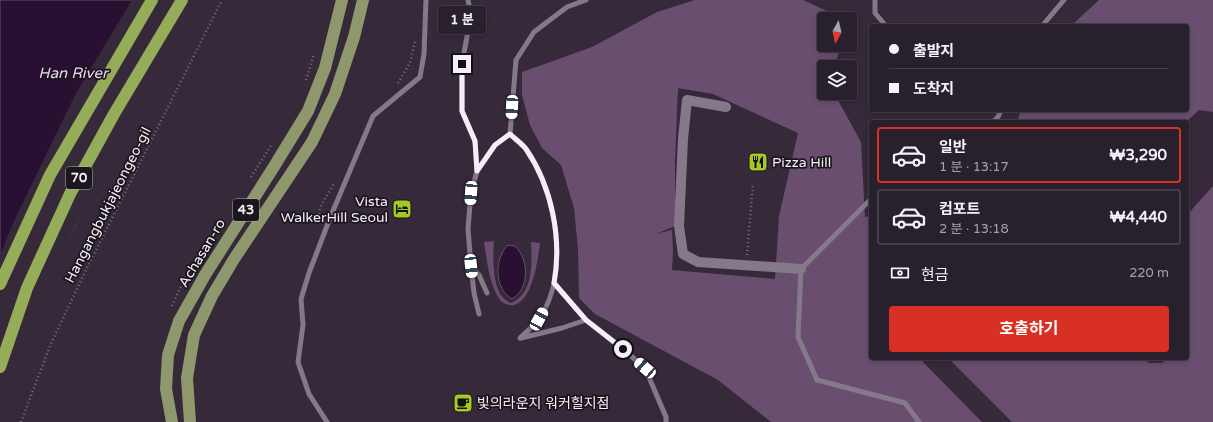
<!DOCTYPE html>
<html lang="ko">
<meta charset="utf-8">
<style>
:root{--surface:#28202c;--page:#342d38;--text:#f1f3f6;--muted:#a5a3a9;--line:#443e48;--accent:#d93025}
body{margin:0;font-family:"Varela Round","Noto Sans KR",sans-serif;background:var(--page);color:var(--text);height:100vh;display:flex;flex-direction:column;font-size:15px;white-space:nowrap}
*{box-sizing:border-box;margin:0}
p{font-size:13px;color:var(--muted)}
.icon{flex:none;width:22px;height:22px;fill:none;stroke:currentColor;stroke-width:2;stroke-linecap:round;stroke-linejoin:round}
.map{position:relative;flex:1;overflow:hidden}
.panel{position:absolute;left:869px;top:120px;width:320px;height:240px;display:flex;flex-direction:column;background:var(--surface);border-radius:4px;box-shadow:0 2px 6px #0003,0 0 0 1px var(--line)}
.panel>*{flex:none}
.banner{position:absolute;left:869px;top:24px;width:320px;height:88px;border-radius:4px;box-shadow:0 2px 6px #0003,0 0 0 1px var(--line);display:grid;align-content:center;height:88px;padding:0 20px;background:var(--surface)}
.needle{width:26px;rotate:188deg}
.tools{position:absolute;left:817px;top:12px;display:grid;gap:8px}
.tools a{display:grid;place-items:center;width:40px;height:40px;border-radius:4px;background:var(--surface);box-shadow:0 2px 6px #0003,0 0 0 1px var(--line);font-size:20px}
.end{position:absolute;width:18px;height:18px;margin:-9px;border:5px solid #f5edf8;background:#111;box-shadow:0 0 0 2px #111}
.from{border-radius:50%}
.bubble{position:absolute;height:28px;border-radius:4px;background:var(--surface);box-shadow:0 2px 6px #0003,0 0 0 1px var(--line);font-size:13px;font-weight:700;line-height:28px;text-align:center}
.car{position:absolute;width:12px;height:24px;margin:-12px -6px;border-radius:5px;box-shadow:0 0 3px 1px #0007;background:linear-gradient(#fff 24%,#345 0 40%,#fff 0 76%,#345 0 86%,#fff 0)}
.banner b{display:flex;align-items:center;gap:14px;height:38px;font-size:15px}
.banner b+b{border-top:1px solid var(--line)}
.banner i{width:10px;height:10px;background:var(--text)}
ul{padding:7px 0 0;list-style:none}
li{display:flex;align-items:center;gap:12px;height:56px;margin:0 8px 6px;padding:0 12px;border:2px solid var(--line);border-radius:4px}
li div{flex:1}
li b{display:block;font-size:15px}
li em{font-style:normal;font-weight:700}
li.selected{border-color:var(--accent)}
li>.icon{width:36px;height:36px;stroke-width:1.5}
.pay{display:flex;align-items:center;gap:10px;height:44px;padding:0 20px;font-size:15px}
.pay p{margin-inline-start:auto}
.cta{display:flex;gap:8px;margin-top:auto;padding:8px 20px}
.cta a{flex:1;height:46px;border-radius:4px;background:var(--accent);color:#fff;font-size:16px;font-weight:700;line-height:46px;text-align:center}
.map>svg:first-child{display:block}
.green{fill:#694e70;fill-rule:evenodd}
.water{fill:#290f31;stroke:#66526d}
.pier{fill:#362a3a}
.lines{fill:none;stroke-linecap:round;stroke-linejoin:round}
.path{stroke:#796f7d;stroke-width:2.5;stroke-dasharray:1 3;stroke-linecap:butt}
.lane{stroke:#86788b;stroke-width:5}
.street{stroke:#86788b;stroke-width:10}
.primary{stroke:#8f976c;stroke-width:12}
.highway{stroke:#95ac58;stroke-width:12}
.route{stroke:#f5edf8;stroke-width:5}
.labels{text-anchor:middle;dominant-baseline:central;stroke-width:3.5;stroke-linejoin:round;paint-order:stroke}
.shield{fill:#1b151c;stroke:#b4acb6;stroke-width:1}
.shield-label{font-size:13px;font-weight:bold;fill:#f5edf8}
.poi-label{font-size:14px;fill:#f5edf8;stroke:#1b151c;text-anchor:start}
.street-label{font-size:14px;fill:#f5edf8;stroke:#1b151c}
.water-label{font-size:15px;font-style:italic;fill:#efd2f8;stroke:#1b151c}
</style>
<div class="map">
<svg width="1213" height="422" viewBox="0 0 1213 422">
<rect width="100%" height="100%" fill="#362a3a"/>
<g class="green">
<path d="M695 0H803L844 19H824V45H840L835 67H824V93H834L861 142 865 217 871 216V358H919L982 422H771L718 380 595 314 579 298 578 249 574 208 561 165 542 148 530 125 522 95V72L592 47 657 12ZM678 88 713 94 798 133 779 216 775 279 672 270 673 251 672 230 656 234 675 226V161Z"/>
<polygon points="1099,0 1213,0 1213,112 1199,110 1186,122 1017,122 1021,110 1187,110 1187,26 1071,26"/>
<polygon points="1213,186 1213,422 1012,422 948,358 1143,358 1149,363 1162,363 1168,358 1187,358 1187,215"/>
<path d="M494 241C493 259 491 296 511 303 534 294 532 262 531 242L540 243C538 259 533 300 514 305 509 306 504 304 500 300 489 284 487 261 484 242Z"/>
</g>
<g class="water">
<polygon points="0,0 195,0 105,162 42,298 0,418"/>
<path d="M508 245 515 246C529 259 530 289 512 299 494 289 494 258 508 245Z"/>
</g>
<polygon class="pier" points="132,0 197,0 164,65 107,163 75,227 44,299 2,419 0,420 0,255 14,221 75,95"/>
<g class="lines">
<g class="path">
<polyline points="306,80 314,54"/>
<polyline points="398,83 410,63 415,42"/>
<polyline points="251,177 272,144"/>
<polyline points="319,214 321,205 334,184"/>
<polyline points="747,255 753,184"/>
<path d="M172 306C185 276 202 248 223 222"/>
<polyline points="21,422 50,346 85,272 222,0"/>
</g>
<g class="lane">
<polyline points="468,0 471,15 462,64 462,111 475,141 477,171 471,193 468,229 471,266 479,275 487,293"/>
<polyline points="875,0 875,13 886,26"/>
<polyline points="1042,26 1064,0"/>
<polyline points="993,122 998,117 1001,110"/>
<polyline points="510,134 516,60 534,32 567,7 586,0"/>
<path d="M477 171 495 145 510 134C515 139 522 143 526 149 556 192 571 273 539 319 534 326 526 332 520 338"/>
<polyline points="871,199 801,269 798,337 817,380 905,403 919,422"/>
<polyline points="471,266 474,293 479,314"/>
<polyline points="554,283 586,320 623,349 645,368 666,417 666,422"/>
<polyline points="521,338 562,328 586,320"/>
<polyline points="327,422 309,394 298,362 303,325 301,299 309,273 330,218 373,116 420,77 424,54 426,0"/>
</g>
<polyline class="street" points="726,107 687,100 683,139 679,226 683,254 698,262 801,269"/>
<g class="primary">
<polyline points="172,422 166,389 168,355 179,321 205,275 275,165 308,111 325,68 342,0"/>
<polyline points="190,422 187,378 194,335 212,296 234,259 312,142 335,94 354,37 363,0"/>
</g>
<g class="highway">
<polyline points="0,284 50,175 152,0"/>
<polyline points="0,367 27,288 70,194 114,114 182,0"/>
</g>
</g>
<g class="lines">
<path class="route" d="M462 64V111L475 141 477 171 495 145 510 134C515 139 522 144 526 149 552 187 562 238 554 283L586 320 623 349"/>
</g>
<defs>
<symbol id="restaurant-square" viewBox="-11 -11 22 22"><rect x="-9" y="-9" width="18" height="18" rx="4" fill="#a5c823" stroke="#1b151c"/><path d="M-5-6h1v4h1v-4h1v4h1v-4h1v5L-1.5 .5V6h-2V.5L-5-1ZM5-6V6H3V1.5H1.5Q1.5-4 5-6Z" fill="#111"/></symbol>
<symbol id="hotel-square" viewBox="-11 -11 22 22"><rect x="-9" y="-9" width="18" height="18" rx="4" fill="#a5c823" stroke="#1b151c"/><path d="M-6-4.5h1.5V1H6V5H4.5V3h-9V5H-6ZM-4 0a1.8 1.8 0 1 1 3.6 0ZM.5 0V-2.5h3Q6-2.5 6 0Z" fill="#111"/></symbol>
<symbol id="cafe-square" viewBox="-11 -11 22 22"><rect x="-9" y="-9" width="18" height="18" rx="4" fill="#a5c823" stroke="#1b151c"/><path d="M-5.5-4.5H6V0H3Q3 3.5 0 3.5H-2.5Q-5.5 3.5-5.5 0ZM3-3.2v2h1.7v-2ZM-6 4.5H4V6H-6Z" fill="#111"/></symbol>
</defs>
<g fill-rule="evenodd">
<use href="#restaurant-square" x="747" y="151" width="22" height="22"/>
<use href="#hotel-square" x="391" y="198" width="22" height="22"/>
<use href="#cafe-square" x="452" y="392" width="22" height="22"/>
</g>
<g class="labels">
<g class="shield">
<rect x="66" y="167" width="26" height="22" rx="3"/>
<rect x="233" y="199" width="26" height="22" rx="3"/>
</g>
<g class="shield-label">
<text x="79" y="178">70</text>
<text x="246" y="210">43</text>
</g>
<g class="poi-label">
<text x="772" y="162">Pizza Hill</text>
<text x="388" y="201" text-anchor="end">Vista<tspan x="388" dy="16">WalkerHill Seoul</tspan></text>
<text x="477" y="403">빛의라운지 워커힐지점</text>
</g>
<g class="street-label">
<text transform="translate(108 205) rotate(-63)">Hangangbukjajeongeo-gil</text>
<text transform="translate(202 253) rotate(-59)">Achasan-ro</text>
</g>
<g class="water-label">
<text x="73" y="73">Han River</text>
</g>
</g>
</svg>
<div class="tools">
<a><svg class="needle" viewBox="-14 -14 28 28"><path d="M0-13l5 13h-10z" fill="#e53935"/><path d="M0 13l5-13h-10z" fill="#a5a3a9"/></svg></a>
<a><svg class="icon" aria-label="layers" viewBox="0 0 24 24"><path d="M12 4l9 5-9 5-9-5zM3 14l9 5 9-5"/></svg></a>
</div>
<i class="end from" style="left:623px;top:349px"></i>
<i class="end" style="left:462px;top:64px"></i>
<div class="bubble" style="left:438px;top:6px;width:48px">1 분</div>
<i class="car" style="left:512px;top:107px;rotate:183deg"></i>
<i class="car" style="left:471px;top:193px;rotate:184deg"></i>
<i class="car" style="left:471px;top:266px;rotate:174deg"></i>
<i class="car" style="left:539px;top:319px;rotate:29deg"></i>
<i class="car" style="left:645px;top:368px;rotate:311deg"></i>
<div class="banner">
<b><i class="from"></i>출발지</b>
<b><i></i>도착지</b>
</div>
<section class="panel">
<ul>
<li class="selected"><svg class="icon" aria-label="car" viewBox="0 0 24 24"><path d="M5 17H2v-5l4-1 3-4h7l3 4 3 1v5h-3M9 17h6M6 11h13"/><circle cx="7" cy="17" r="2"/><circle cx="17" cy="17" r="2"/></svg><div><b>일반</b><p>1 분 · 13:17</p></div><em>₩3,290</em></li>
<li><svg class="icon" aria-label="car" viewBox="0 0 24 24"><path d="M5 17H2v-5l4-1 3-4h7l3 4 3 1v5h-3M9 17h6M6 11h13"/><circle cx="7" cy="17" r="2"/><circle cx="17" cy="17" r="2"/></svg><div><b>컴포트</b><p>2 분 · 13:18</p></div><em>₩4,440</em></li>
</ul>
<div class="pay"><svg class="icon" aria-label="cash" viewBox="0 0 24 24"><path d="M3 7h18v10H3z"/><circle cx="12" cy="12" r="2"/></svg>현금<p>220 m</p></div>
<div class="cta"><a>호출하기</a></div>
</section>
</div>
